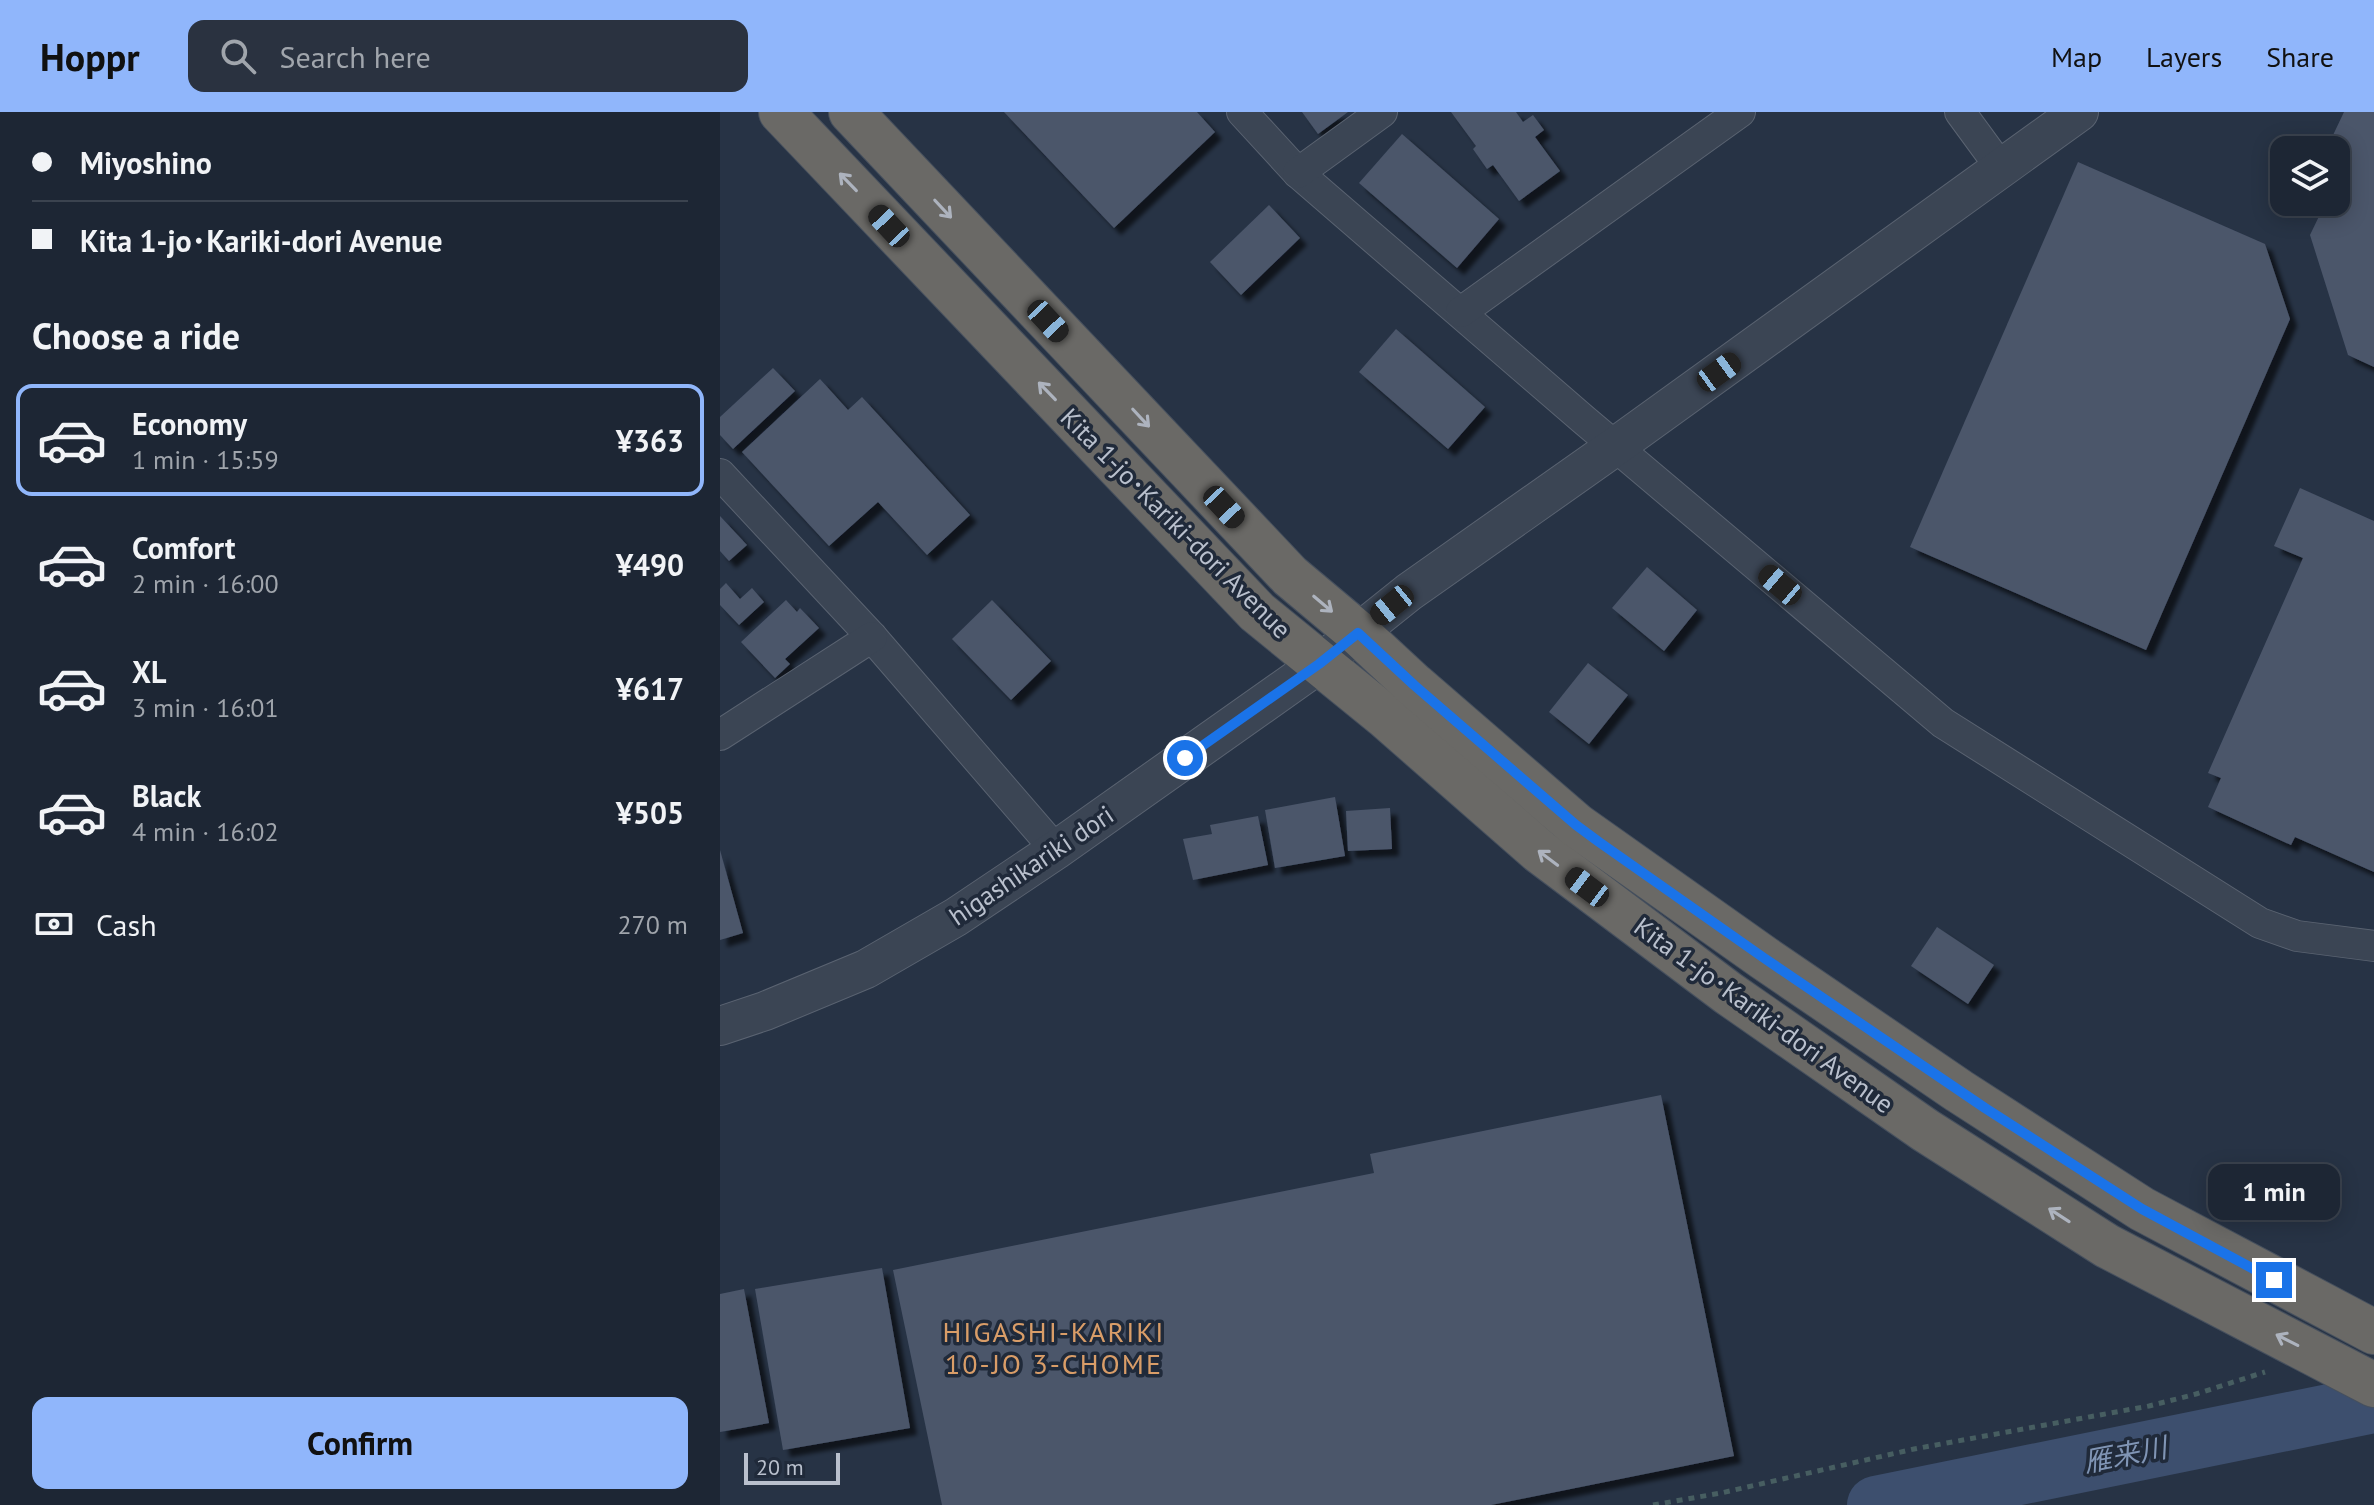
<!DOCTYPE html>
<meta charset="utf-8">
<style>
:root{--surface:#1d2634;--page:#2a3240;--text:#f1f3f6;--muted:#a0a5ac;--line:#3b434f;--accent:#90b6fb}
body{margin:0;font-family:"PT Sans","Noto Sans JP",sans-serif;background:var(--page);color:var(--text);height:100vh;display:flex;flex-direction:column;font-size:30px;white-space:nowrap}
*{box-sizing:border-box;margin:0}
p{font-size:26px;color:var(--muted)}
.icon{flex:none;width:44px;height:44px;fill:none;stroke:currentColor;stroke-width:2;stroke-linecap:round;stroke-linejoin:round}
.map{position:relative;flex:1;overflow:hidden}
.side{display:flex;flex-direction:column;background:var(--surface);width:720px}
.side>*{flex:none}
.top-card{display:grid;align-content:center;height:176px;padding:0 32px;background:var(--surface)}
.tools{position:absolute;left:1550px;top:24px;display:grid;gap:16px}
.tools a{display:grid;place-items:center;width:80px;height:80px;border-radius:16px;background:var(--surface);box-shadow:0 4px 20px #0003,0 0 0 2px var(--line);font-size:40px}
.scale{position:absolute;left:24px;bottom:20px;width:96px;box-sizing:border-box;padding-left:8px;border:4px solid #b9c0cd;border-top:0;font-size:22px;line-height:28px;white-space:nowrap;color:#b9c0cd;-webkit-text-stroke:6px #202a3a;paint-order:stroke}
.end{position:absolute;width:36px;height:36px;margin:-18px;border:10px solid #1a73e8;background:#fff;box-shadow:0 0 0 4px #fff}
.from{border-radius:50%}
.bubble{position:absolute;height:56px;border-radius:16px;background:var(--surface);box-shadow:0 4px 20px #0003,0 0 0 2px var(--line);font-size:26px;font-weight:700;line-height:56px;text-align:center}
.car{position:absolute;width:24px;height:48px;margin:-24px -12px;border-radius:10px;box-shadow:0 0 6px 2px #0007;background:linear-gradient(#222 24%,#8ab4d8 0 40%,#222 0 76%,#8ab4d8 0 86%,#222 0)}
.top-card b{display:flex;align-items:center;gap:28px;height:76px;font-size:30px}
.top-card b+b{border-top:2px solid var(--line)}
.top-card i{width:20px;height:20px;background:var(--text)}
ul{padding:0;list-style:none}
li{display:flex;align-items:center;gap:24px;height:112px;margin:0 16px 12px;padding:0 16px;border:4px solid transparent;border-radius:16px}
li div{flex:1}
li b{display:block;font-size:30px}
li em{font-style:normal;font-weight:700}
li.active{border-color:var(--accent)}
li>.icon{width:72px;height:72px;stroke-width:1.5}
h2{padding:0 32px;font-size:36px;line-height:96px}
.pay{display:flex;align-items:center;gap:20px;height:88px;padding:0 32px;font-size:30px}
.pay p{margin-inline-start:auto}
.button{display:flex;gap:16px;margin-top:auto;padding:16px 32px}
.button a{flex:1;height:92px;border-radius:16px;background:var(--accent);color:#111;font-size:32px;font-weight:700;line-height:92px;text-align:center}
header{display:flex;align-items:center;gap:48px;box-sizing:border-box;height:112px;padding:0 40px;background:var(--accent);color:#111}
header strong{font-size:38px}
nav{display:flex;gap:44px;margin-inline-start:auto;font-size:28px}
.search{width:560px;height:72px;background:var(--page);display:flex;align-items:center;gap:20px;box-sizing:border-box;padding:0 28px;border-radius:16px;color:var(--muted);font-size:30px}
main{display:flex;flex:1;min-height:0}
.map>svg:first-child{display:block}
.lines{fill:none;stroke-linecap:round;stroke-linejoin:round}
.river{stroke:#3d4f6e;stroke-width:58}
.building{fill:#4b566b;filter:url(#shadow)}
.minor-casing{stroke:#5a6371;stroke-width:32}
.tertiary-casing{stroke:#5a6371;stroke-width:40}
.trunk-casing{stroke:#46505e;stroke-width:46}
.path{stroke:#475e61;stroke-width:5;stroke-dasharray:6 6;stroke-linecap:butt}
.minor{stroke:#3b4554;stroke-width:30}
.tertiary{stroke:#3b4554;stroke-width:38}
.trunk{stroke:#6a6966;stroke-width:44}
.oneway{stroke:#adb3be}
.route{stroke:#1a73e8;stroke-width:10}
.labels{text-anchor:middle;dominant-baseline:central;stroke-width:7;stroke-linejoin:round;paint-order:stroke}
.street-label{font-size:26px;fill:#b9c0cd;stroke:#202a3a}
.neighbourhood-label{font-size:28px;letter-spacing:2px;fill:#d99d68;stroke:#202a3a}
.water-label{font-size:28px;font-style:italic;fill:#8095b5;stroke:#202a3a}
</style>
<header>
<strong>Hoppr</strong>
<div class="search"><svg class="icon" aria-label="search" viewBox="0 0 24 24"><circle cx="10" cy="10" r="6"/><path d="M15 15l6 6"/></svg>Search here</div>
<nav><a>Map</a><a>Layers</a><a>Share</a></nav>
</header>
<main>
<section class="side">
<div class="top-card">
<b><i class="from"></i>Miyoshino</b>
<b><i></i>Kita 1-jo･Kariki-dori Avenue</b>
</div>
<h2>Choose a ride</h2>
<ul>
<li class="active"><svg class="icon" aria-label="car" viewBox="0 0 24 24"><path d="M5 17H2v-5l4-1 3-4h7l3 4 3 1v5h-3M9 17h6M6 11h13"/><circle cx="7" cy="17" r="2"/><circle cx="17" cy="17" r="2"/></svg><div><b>Economy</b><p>1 min · 15:59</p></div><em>¥363</em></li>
<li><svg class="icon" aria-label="car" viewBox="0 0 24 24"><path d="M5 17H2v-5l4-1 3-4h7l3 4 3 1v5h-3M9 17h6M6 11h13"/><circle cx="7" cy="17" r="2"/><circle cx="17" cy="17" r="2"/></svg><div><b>Comfort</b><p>2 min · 16:00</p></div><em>¥490</em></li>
<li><svg class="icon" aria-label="car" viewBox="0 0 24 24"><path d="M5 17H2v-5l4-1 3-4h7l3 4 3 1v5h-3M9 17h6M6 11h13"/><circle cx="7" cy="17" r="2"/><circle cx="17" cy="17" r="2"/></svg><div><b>XL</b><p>3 min · 16:01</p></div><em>¥617</em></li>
<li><svg class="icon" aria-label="car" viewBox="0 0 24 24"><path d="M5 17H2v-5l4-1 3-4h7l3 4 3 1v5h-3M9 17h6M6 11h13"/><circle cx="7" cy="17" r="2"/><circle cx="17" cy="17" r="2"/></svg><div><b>Black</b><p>4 min · 16:02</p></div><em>¥505</em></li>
</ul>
<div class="pay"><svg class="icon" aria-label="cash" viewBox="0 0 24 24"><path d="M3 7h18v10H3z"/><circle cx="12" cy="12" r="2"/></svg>Cash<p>270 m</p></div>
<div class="button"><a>Confirm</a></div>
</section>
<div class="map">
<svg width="1654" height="1393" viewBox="0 0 1654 1393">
<defs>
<filter id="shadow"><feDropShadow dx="7" dy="7" stdDeviation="2" flood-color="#0009"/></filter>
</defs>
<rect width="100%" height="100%" fill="#273345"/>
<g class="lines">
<polyline class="river" points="1156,1393 1654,1292"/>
</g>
<g class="building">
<polygon points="284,0 477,0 495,20 394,116"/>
<polygon points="582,0 628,0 598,22"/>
<polygon points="731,0 796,0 803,10 813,3 824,18 815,25 840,59 799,89 773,53 767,57 753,37 756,34"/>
<polygon points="1624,0 1654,0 1654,255 1628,243 1590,123 1604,94 1595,90 1616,90 1616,38 1606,38"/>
<polygon points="682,22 779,107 737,156 639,71"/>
<polygon points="1358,50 1545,132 1570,207 1426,538 1190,435"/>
<polygon points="549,93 580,126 521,183 490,150"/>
<polygon points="676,217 765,295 728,337 639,260"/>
<polygon points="53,256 75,279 13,337 0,323 0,305"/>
<polygon points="100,267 128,298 142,285 250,403 207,443 158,390 109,434 22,340"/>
<polygon points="1580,376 1654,409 1654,760 1575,725 1571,733 1488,695 1501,666 1488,661 1583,446 1554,434"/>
<polygon points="0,404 27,433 9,449 0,439"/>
<polygon points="927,455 977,498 944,539 892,496"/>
<polygon points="6,471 20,487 32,476 44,490 19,513 0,493 0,477"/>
<polygon points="66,488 77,500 80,496 99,516 65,547 70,552 55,566 21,530"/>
<polygon points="272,488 331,549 291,588 232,527"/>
<polygon points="868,551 908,583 869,632 829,600"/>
<polygon points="615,685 625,744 555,756 545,698"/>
<polygon points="670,696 672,737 628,739 626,699"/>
<polygon points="538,704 548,753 473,768 463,727 492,722 490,713"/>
<polygon points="0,738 23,821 0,828"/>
<polygon points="1217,815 1274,853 1248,892 1191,854"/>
<polygon points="941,983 1014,1344 771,1393 222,1393 173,1158 654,1061 650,1042"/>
<polygon points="162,1156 190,1316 63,1338 35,1177"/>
<polygon points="24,1177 49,1311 0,1320 0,1182"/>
</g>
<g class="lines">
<defs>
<g id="minor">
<polyline points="522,0 578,61 864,308 1223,611 1540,811 1577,824 1654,834"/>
<polyline points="1240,0 1281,56"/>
<polyline points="578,61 662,0"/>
<polyline points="741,200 1020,0"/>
<polyline points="0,362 152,525 336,738"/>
<polyline points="0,623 152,525"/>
</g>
<polyline id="tertiary" points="0,914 45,899 146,857 236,805 336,738 599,552 689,480 896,334 1359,0"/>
<g id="trunk">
<polyline points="61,0 537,500 666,605 819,739 1008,881 1205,1018 1387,1134 1654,1273"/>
<polyline points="131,0 570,464 638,521 694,573 856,713 1044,846 1239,979 1422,1097 1654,1220"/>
</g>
</defs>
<use href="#minor" class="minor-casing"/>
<use href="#tertiary" class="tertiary-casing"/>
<use href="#trunk" class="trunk-casing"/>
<polyline class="path" points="933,1393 1001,1381 1194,1337 1429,1294 1476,1282 1545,1260"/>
<use href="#minor" class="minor"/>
<use href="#tertiary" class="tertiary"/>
<use href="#trunk" class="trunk"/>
</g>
<defs><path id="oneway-shaft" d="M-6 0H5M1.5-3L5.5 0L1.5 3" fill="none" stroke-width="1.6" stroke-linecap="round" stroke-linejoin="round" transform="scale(2)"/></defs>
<g class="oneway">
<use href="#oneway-shaft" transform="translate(128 70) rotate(-134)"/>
<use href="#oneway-shaft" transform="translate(223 97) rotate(47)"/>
<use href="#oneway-shaft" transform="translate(327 279) rotate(-134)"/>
<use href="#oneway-shaft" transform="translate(421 306) rotate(47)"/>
<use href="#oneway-shaft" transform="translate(603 492) rotate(40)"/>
<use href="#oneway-shaft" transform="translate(828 746) rotate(-143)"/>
<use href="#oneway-shaft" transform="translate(1339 1103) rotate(-147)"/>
<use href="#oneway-shaft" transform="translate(1567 1228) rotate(-153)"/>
</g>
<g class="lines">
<polyline class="route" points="465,646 599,552 638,521 694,573 856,713 879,730 1044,846 1265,996 1422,1097 1554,1168"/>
</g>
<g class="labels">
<g class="street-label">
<text transform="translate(456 411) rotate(45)">Kita 1-jo･Kariki-dori Avenue</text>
<text transform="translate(311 753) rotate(-34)">higashikariki dori</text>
<text transform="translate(1044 903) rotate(36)">Kita 1-jo･Kariki-dori Avenue</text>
</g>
<g class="neighbourhood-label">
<text x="334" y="1219">HIGASHI-KARIKI<tspan x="334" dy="32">10-JO 3-CHOME</tspan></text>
</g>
<g class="water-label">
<text transform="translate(1405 1342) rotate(-11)">雁来川</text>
</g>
</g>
</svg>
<div class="tools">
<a><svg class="icon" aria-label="layers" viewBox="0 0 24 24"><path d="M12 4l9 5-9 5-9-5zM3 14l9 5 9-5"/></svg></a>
</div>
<div class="scale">20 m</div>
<i class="end from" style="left:465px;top:646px"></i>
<i class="end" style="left:1554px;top:1168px"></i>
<div class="bubble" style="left:1488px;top:1052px;width:132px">1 min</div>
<i class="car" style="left:169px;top:114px;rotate:317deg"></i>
<i class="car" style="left:328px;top:209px;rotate:137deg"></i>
<i class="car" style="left:999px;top:260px;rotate:54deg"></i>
<i class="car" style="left:504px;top:395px;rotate:137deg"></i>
<i class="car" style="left:1060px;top:473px;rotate:310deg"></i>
<i class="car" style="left:672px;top:493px;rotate:231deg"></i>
<i class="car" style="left:867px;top:775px;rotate:307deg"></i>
</div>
</main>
